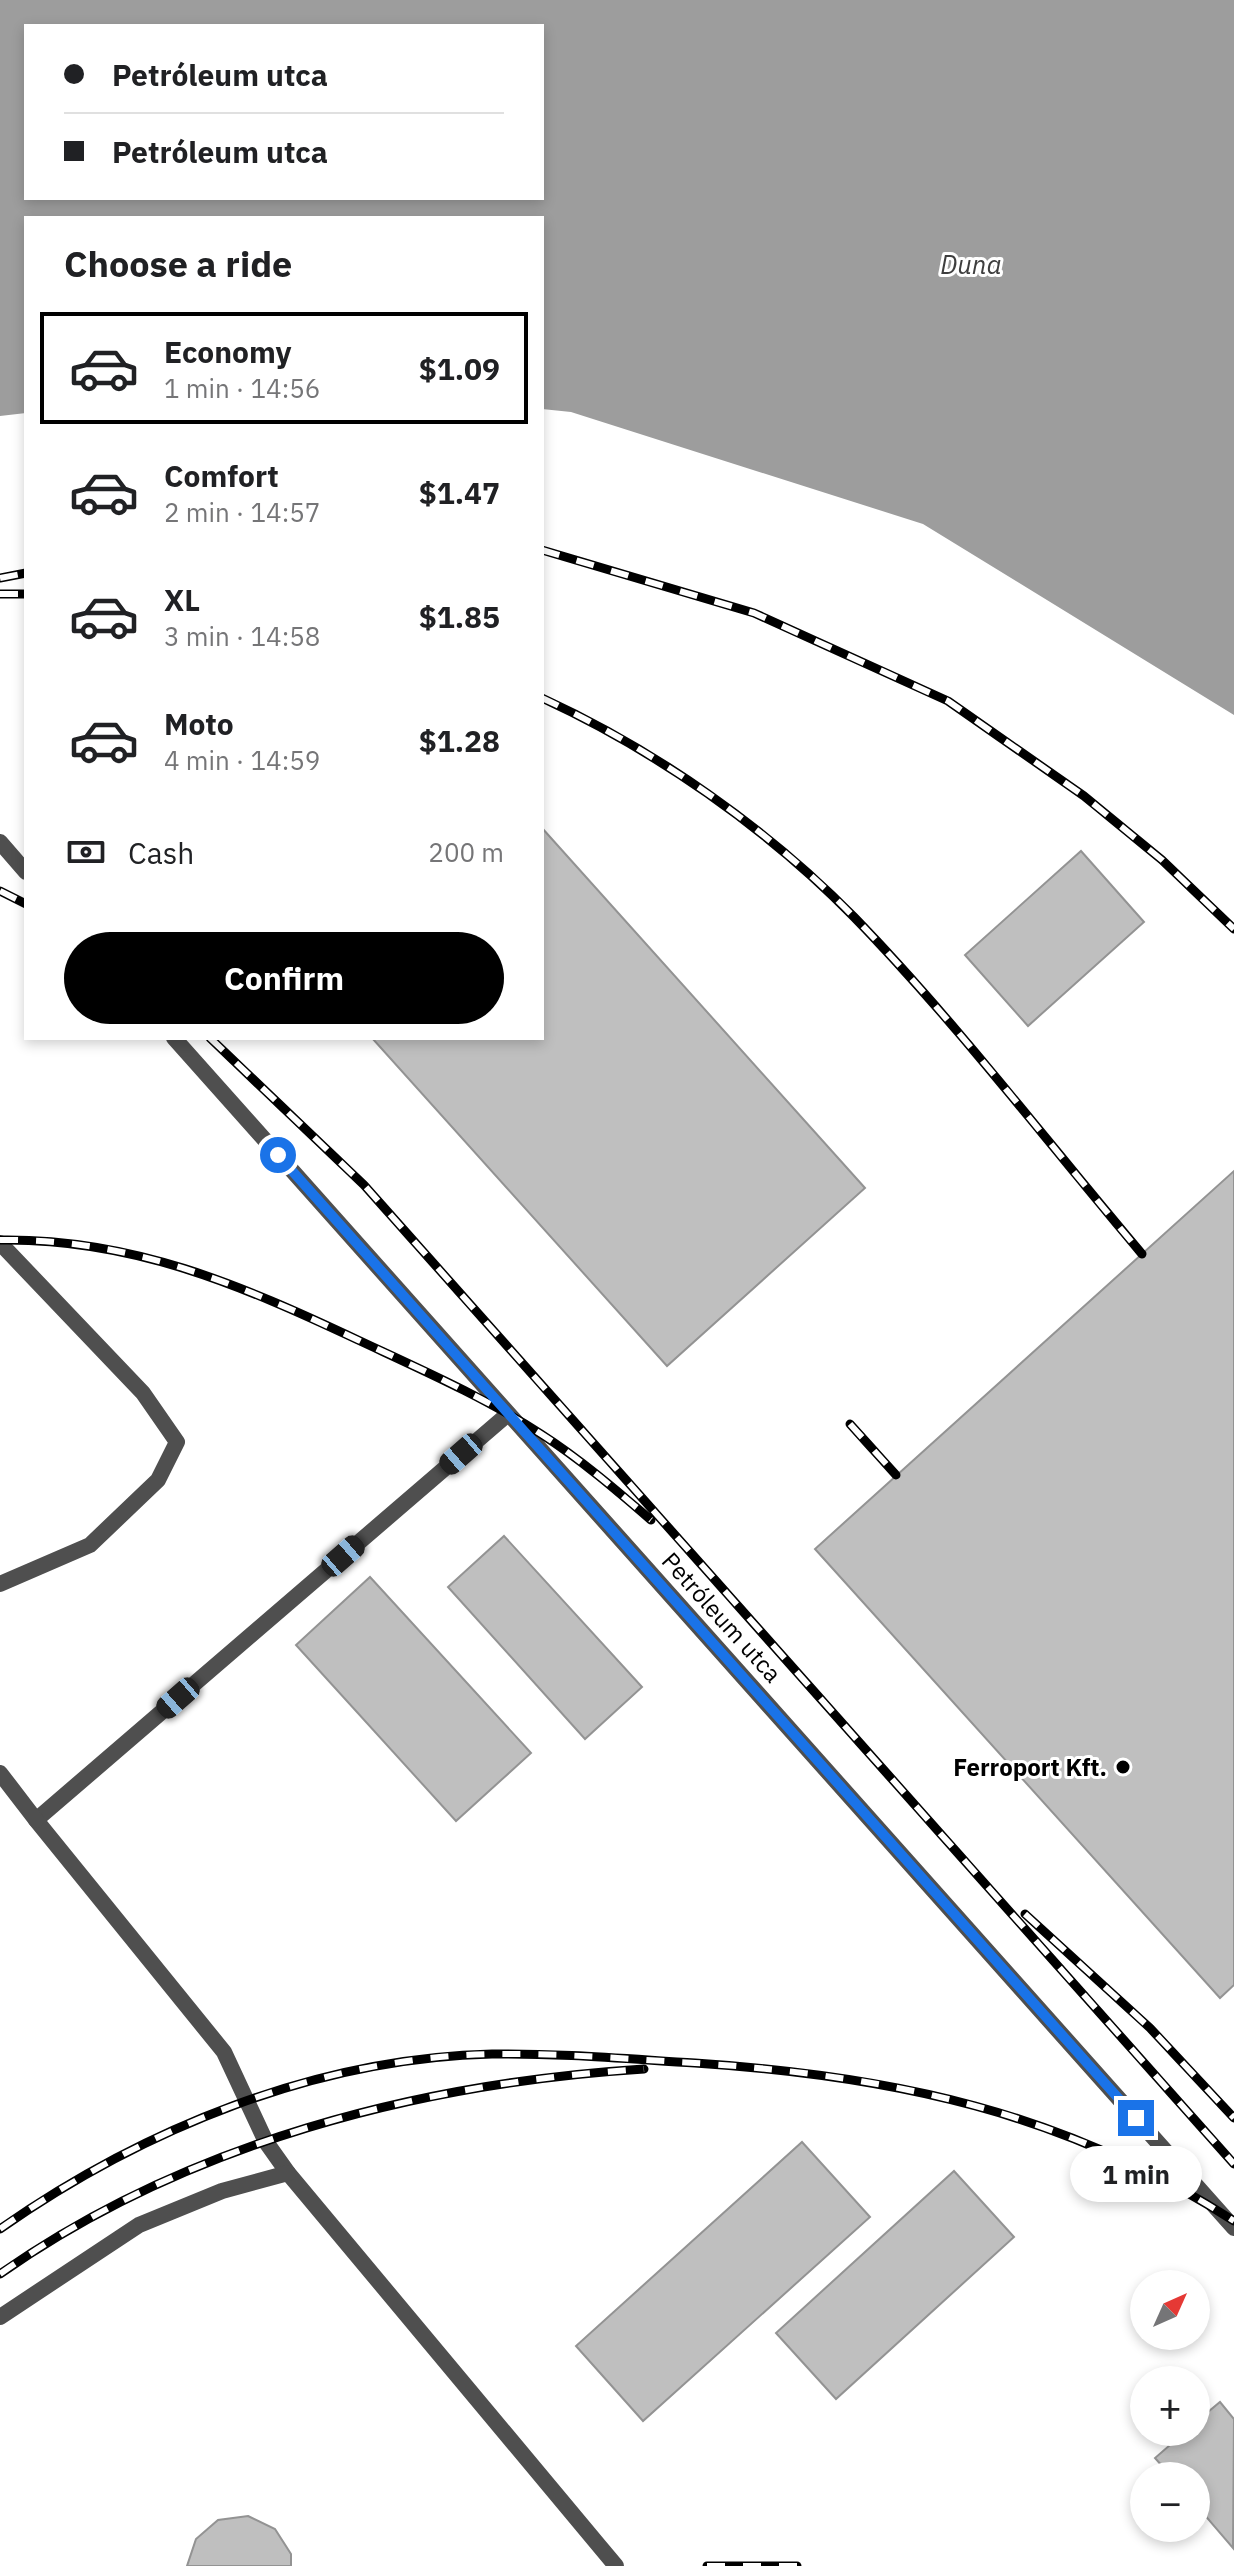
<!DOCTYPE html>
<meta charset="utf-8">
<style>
:root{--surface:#fff;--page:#f2f2f2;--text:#202124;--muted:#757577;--line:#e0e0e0;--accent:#000}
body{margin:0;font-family:"IBM Plex Sans",sans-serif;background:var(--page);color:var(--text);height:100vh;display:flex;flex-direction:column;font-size:30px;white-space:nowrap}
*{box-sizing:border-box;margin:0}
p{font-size:26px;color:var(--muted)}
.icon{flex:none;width:44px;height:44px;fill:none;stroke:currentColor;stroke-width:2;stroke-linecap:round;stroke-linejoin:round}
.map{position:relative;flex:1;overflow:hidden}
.panel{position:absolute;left:24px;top:216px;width:520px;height:824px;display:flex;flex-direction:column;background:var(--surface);border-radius:0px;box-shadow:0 4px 12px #0003}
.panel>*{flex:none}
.hud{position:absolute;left:24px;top:24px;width:520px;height:176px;border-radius:0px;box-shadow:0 4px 12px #0003;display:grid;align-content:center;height:176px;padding:0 40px;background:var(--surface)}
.needle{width:52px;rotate:45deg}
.controls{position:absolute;left:1130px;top:2270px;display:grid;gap:16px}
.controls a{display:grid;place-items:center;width:80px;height:80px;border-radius:50%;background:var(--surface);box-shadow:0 4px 12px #0003;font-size:40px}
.end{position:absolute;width:36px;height:36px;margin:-18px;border:10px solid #1a73e8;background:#fff;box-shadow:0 0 0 4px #fff}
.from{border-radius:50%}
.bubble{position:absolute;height:56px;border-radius:28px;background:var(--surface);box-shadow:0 4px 12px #0003;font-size:26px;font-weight:700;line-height:56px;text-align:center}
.car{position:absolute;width:24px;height:48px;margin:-24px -12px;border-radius:10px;box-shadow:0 0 6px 2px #0007;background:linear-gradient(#222 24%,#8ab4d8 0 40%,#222 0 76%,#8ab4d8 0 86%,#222 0)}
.hud b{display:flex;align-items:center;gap:28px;height:76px;font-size:30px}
.hud b+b{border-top:2px solid var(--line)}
.hud i{width:20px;height:20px;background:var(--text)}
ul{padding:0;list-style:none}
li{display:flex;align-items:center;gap:24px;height:112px;margin:0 16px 12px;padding:0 24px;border:4px solid transparent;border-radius:0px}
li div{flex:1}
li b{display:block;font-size:30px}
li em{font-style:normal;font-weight:700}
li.current{border-color:var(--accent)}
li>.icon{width:72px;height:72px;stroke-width:1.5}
h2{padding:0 40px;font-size:36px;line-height:96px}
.pay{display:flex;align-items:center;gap:20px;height:88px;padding:0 40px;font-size:30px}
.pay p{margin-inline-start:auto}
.button{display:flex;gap:16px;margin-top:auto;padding:16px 40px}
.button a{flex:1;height:92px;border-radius:48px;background:var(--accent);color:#fff;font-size:32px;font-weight:700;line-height:92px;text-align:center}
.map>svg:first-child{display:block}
.water{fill:#9d9d9d;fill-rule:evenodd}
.building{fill:#bfbfbf;stroke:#939393;stroke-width:2}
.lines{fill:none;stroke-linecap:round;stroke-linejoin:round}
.service{stroke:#4f4f4f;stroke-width:16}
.minor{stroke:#4f4f4f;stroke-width:16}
.rail-casing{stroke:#000;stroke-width:9}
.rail{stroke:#fff;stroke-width:6;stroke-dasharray:18;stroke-linecap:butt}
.route{stroke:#1a73e8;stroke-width:10}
.poi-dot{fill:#000;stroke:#fff;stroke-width:3}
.labels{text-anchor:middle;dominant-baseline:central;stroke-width:6;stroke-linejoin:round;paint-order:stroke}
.street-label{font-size:24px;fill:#000;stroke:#fff}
.poi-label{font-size:24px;font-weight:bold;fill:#000;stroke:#fff;text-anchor:end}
.water-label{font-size:26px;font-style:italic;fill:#3e3e3e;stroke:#fff}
</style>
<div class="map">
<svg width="1234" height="2566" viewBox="0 0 1234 2566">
<rect width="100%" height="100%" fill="#fff"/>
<path class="water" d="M0 0H1234V715L923 524 571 412 542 409V218H26V413L0 416ZM26 26H542V198H26Z"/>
<g class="building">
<polygon points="542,828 865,1188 667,1366 372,1038 542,1038"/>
<polygon points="1081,851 1144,922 1028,1026 965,955"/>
<polygon points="1234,1171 1234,1985 1220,1998 815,1549"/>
<polygon points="504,1536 642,1687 585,1739 448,1587"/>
<polygon points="370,1577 531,1753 456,1821 296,1645"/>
<polygon points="802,2142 870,2217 643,2421 576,2346"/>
<polygon points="954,2171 1014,2237 836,2399 776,2333"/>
<polygon points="1220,2402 1234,2419 1233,2548 1196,2505 1196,2476 1171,2476 1155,2458 1185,2432 1196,2432 1196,2422"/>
<polygon points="248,2516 275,2529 291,2554 291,2566 187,2566 196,2539 218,2520"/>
</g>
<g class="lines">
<g class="service">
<polyline points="0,1243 143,1393 177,1442 158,1480 90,1545 0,1584"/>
<polyline points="508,1414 36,1820 224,2052 266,2142 288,2173 616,2566"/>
<polyline points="0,1773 36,1820"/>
<polyline points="0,2317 139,2225 222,2191 288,2173"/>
</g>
<g class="minor">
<polyline points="0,842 26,872"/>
<polyline points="174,1038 1234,2228"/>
</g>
<defs>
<g id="rail">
<polyline points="542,550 754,613 948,701 1084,796 1162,860 1234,929"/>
<polyline points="0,578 26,573"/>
<polyline points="0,594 26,594"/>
<path d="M542 698C655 750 767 828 854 917 955 1021 1048 1143 1142 1254"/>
<polyline points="0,891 26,904"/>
<polyline points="210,1038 364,1185 1234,2164"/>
<path d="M0 1240C132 1238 241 1285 358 1340 420 1369 484 1397 541 1434 580 1459 615 1489 651 1520"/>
<polyline points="850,1424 896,1475"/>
<polyline points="1025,1914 1150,2028 1234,2118"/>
<path d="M0 2229C143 2129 316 2058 492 2054 560 2053 628 2059 695 2063 894 2076 1064 2112 1234 2221"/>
<path d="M0 2274C187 2143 419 2083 644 2069"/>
<polyline points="707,2566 797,2566"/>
</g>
</defs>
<use href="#rail" class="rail-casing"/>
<use href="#rail" class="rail"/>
</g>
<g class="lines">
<polyline class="route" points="278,1155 1136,2118"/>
</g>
<circle class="poi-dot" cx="1123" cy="1767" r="8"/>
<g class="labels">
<g class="street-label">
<text transform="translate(722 1617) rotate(48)">Petróleum utca</text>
</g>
<g class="poi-label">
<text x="1107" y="1767">Ferroport Kft.</text>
</g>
<g class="water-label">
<text x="971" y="264">Duna</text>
</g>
</g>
</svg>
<div class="controls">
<a><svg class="needle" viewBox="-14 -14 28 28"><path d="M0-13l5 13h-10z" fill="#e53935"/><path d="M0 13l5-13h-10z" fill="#757577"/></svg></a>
<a>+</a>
<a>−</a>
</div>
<i class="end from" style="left:278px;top:1155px"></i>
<i class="end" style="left:1136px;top:2118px"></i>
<div class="bubble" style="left:1070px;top:2146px;width:132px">1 min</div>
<i class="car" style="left:461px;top:1454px;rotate:229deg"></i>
<i class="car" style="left:343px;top:1556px;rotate:49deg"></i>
<i class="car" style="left:178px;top:1698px;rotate:229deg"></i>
<div class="hud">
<b><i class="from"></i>Petróleum utca</b>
<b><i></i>Petróleum utca</b>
</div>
<section class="panel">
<h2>Choose a ride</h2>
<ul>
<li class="current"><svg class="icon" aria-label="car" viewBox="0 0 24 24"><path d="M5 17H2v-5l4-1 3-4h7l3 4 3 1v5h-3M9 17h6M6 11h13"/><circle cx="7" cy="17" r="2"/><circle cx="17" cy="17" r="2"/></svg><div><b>Economy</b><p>1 min · 14:56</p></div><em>$1.09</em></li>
<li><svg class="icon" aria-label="car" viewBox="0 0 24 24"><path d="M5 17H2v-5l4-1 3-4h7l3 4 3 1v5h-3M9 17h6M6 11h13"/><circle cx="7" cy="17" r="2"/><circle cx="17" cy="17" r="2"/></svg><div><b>Comfort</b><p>2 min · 14:57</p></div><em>$1.47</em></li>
<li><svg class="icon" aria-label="car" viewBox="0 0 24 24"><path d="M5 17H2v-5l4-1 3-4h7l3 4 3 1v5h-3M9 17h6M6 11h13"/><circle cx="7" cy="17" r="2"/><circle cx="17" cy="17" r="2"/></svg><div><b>XL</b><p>3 min · 14:58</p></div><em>$1.85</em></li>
<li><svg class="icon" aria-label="car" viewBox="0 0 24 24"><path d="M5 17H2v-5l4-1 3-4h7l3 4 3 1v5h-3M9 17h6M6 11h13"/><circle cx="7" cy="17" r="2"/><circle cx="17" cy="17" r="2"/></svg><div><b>Moto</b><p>4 min · 14:59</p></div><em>$1.28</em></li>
</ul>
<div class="pay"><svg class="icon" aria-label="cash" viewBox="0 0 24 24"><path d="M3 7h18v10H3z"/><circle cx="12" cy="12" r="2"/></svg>Cash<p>200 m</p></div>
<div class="button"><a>Confirm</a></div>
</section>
</div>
